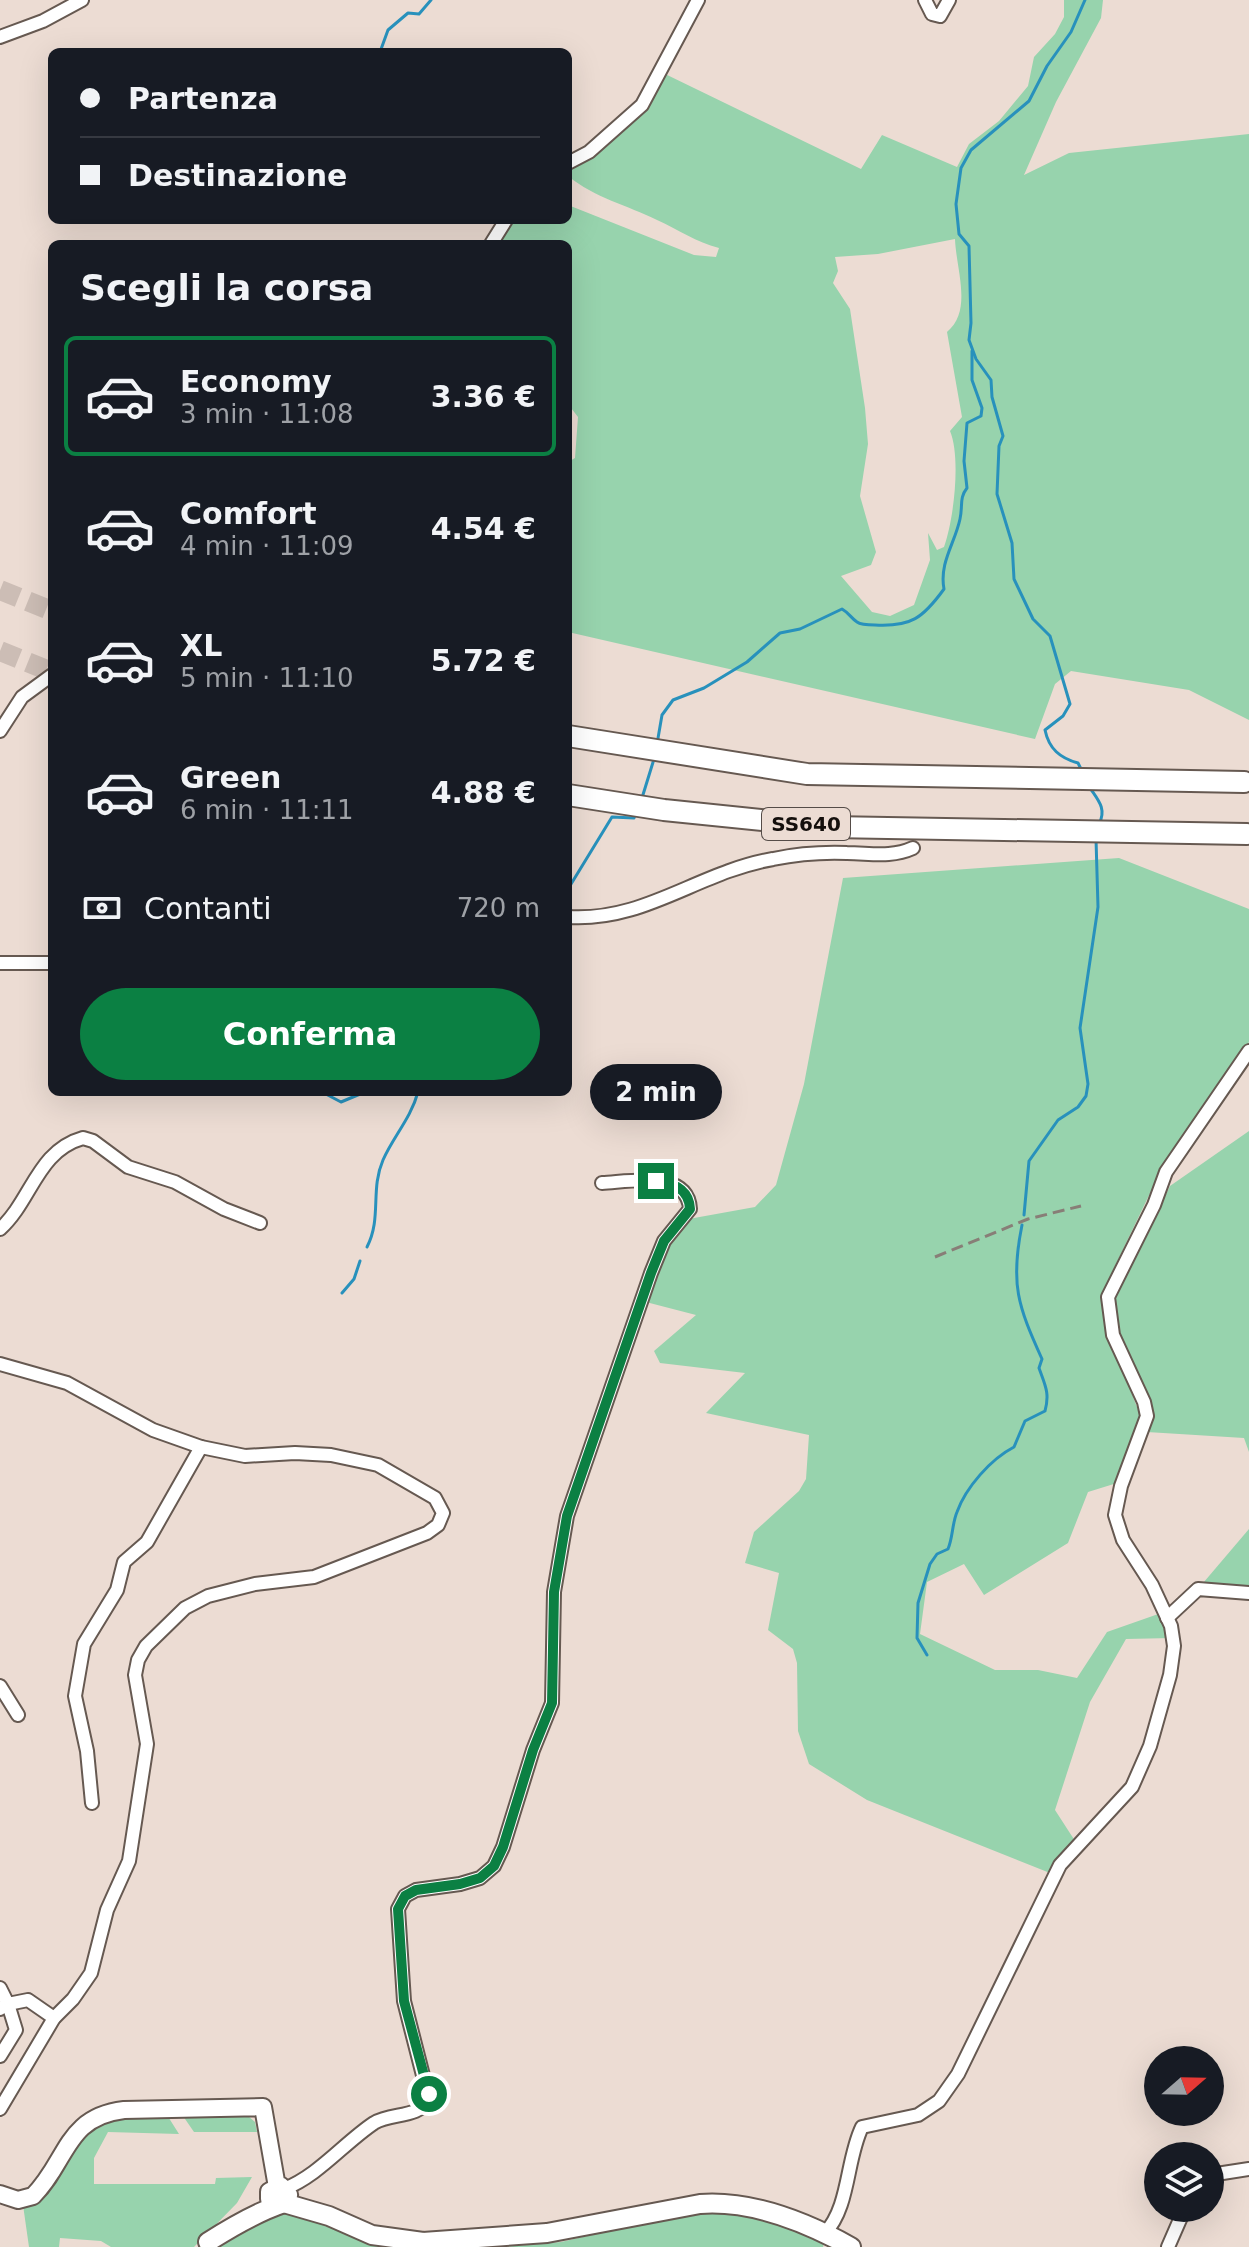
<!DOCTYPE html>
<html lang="it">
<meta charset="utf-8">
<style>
:root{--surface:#171b24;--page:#242831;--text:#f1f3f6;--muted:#9ea1a6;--line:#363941;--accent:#0b8043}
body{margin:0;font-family:"DejaVu Sans",sans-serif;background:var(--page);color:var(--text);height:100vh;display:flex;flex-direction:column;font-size:30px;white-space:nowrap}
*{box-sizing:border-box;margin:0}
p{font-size:26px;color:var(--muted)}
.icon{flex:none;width:44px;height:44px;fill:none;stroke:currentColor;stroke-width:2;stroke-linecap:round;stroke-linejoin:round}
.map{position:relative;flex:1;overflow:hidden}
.sheet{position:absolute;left:48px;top:240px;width:524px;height:856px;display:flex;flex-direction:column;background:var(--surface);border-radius:12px;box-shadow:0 8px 32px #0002}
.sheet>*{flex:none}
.hud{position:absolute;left:48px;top:48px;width:524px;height:176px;border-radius:12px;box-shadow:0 8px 32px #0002;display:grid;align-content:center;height:176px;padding:0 32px;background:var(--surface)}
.needle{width:52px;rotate:70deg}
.tools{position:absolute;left:1144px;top:2046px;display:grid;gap:16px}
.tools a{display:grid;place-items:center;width:80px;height:80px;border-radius:50%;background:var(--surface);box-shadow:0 8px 32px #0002;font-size:40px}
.end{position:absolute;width:36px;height:36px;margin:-18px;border:10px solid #0b8043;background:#fff;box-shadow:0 0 0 4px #fff}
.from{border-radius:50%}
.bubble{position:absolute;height:56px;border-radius:28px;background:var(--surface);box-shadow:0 8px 32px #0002;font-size:26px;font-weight:600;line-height:56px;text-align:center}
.hud b{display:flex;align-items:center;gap:28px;height:76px;font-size:30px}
.hud b+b{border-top:2px solid var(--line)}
.hud i{width:20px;height:20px;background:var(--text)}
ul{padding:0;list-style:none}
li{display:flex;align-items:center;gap:24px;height:120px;margin:0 16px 12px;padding:0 16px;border:4px solid transparent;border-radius:12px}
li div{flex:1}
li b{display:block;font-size:30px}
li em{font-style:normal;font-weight:600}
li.current{border-color:var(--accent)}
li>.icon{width:72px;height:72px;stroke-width:1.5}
h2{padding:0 32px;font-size:36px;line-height:96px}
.pay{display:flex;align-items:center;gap:20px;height:88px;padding:0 32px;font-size:30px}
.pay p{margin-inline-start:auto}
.action{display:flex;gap:16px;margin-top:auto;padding:16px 32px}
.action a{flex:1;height:92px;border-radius:48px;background:var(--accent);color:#fff;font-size:32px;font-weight:600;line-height:92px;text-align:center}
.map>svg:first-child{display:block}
.green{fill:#97d3ad;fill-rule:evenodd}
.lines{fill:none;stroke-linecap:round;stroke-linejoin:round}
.stream{stroke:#2891bc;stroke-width:3}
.trunk-tunnel{stroke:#ccbdb5;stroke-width:20;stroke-dasharray:20 10;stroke-linecap:butt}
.minor-casing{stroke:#665951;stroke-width:16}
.secondary-casing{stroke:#665951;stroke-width:20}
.primary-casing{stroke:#665951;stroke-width:22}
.trunk-casing{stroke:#665951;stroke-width:24}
.minor{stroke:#fff;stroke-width:12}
.secondary{stroke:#fff;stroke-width:16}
.primary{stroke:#fff;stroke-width:18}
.trunk{stroke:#fff;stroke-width:20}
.rail{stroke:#887e77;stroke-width:3;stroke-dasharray:12 6;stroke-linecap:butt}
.route{stroke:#0b8043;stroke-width:10}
.labels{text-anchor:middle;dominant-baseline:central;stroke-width:6;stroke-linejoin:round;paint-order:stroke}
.shield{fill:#ecdcd3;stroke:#554c48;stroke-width:2}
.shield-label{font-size:20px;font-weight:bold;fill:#140f0c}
</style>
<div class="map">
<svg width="1249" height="2247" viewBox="0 0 1249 2247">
<rect width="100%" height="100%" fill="#ecdcd3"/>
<g class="green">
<path d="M1064 0H1103L1101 18 1056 102 1024 175 1069 153 1249 134V720L1189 690 1071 671 1055 684 1035 739 568 632V462L575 458 578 417 568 404V244H491L506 220H568V205L694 255 716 257 719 248C696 242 679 230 657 220 627 205 595 198 568 176V163L613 133 661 72 861 169 882 135 957 167 969 144 999 121 1028 86 1034 57 1055 34 1064 17ZM955 239C956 269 973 311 947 332L962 417 950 431C961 457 954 519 944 547L937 550 928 533 930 560 914 605 890 616 872 612 841 576 871 565 876 552 860 496 868 444 865 408 850 309 833 283 838 271 835 257 878 254Z"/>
<polygon points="1119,858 1249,909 1249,1042 1165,1162 1104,1289 1105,1324 1140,1415 1117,1483 1088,1492 1068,1543 984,1595 964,1564 927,1582 920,1634 995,1670 1038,1670 1077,1678 1107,1632 1164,1612 1172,1638 1126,1639 1090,1702 1055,1810 1077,1844 1055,1875 867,1800 809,1764 798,1731 797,1663 793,1649 768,1630 779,1573 745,1563 754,1532 799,1491 806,1479 809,1435 706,1413 745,1373 660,1363 654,1351 696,1315 642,1301 651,1273 683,1220 755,1207 776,1185 804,1084 843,878"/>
<polygon points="1249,1131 1249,1452 1244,1438 1147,1432 1150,1406 1147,1392 1120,1337 1114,1316 1115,1299 1170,1186"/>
<polygon points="1249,1529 1249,1593 1198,1589"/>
<path d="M167 2115 179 2134 108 2132 94 2158V2184H215L216 2178 252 2177 237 2203 194 2247H111L101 2241 60 2238 59 2247H29L23 2205C69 2191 62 2140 104 2121 124 2113 146 2116 167 2115Z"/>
<polygon points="183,2116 248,2116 255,2122 257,2132 194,2132"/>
<polygon points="274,2209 313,2217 366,2243 388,2247 212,2247"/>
<polygon points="720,2211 762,2216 825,2239 823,2247 503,2247 561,2242 683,2214"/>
</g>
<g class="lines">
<g class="stream">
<polyline points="380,52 388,30 408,13 419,14 431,0"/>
<path d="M657 744 662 715 673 700 704 688 747 662 780 633 800 629 842 609C849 613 851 618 857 622 861 625 869 625 875 625 911 627 923 618 944 589 939 563 955 543 960 519 963 506 959 498 967 488L964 461 967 423 981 416 982 408 972 380V351"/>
<path d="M1082 771 1078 763C1060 758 1049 749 1045 730L1063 716 1070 704 1050 636 1033 619 1014 579 1012 543 997 494 999 446 1003 436 992 397 991 380 976 359 969 340 971 323 969 246 959 234 956 204 961 168 971 150 1029 101 1047 66 1071 32 1085 0"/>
<path d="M1090 788C1098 800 1107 809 1099 824"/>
<polyline points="642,798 654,759"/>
<polyline points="568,889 612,817 634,818 636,812"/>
<polyline points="322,1092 341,1102 365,1092"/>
<polyline points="1024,1215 1029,1161 1058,1120 1078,1107 1086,1096 1088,1084 1080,1028 1098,907 1096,839"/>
<path d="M367 1247C382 1218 370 1190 383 1160 393 1137 411 1118 418 1092"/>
<polyline points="342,1293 354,1279 360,1261"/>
<path d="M927 1655 917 1638 918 1603 930 1564 937 1554 948 1549C953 1537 952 1524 957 1512 966 1487 991 1459 1014 1447L1025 1421 1045 1411C1050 1393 1045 1385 1039 1368L1042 1359C1018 1306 1010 1284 1022 1225"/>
</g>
<g class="trunk-tunnel">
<polyline points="0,590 52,611"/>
<polyline points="0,651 52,672"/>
</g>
<defs>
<g id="minor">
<polyline points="925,0 932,14 940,16 949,0"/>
<polyline points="0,37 43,21 82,0"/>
<polyline points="568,163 589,152 642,105 698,0"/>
<polyline points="491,244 506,220"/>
<polyline points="0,731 22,697 52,675"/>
<path d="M568 917C645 922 698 872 773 859 797 854 822 852 847 853 870 853 891 858 913 848"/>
<polyline points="0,963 52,963"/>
<path d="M0 1229C32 1200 37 1151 83 1138L93 1141 128 1167 175 1182 224 1209 260 1223"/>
<polyline points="0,1364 67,1383 153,1430 201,1447 245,1456 295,1453 331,1455 378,1465 435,1498 443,1513 438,1525 427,1533 314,1577 255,1584 208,1596 185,1608 146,1646 138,1660 135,1675 147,1744 129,1861 107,1910 91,1973 73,1999 54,2018 0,2109"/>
<polyline points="1167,1618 1198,1589 1249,1593"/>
<polyline points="0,1686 18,1715"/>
<polyline points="92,1803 87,1751 75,1696 84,1644 117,1590 124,1562 147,1542 201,1447"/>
<polyline points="0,1988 8,2004 28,2000 54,2018"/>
<polyline points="0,2009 8,2004 16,2030 0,2056"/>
<polyline points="1210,2175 1249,2169"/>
<path d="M284 2189C318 2176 344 2143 374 2123 392 2112 418 2119 429 2099L404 2001 398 1909 405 1896 416 1890 460 1884 480 1878 494 1866 503 1847 533 1750 552 1703 554 1592 567 1516 651 1273 664 1241 690 1209C688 1169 628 1182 602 1183"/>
<path d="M825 2233C850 2206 846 2160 862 2127L918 2115 939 2101 958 2074 1060 1865 1132 1787 1150 1746 1170 1675 1174 1646 1171 1626 1152 1585 1123 1540 1115 1515 1121 1486 1147 1416 1144 1402 1113 1335 1108 1297 1154 1205 1166 1172 1249 1051"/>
<polyline points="1168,2247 1185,2208"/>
</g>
<path id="secondary" d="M0 2194 18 2200 33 2196C68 2161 65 2117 124 2110L263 2107 277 2187"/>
<g id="primary">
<path d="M284 2203 329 2216 372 2235 423 2242 547 2233 700 2204C753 2200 806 2222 851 2247"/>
<path d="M208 2242C233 2226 257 2212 284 2203L288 2195 281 2187 270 2192V2199L274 2204"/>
</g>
<g id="trunk">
<polyline points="568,736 807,774 1244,782"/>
<polyline points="568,795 664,810 830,827 1247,834"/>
</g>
</defs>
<use href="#minor" class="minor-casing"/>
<use href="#secondary" class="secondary-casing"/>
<use href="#primary" class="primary-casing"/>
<use href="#trunk" class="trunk-casing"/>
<use href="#minor" class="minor"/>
<use href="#secondary" class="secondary"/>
<use href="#primary" class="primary"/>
<use href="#trunk" class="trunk"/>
<polyline class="rail" points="935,1257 1028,1219 1081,1206"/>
</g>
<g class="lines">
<path class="route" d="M429 2094 404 2001 398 1909 405 1896 416 1890 460 1884 480 1878 494 1866 503 1847 533 1750 552 1703 554 1592 567 1516 651 1273 664 1241 690 1209C689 1189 674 1183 656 1181"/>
</g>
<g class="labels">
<rect class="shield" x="762" y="808" width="88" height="32" rx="6"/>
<g class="shield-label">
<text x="806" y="824">SS640</text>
</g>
</g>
</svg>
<div class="tools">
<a><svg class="needle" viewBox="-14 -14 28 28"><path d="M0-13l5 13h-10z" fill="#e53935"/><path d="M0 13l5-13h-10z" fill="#9ea1a6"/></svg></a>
<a><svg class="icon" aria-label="layers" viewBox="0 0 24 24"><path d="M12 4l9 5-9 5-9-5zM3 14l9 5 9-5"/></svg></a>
</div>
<i class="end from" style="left:429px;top:2094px"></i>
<i class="end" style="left:656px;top:1181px"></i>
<div class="bubble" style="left:590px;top:1064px;width:132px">2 min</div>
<div class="hud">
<b><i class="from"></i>Partenza</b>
<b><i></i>Destinazione</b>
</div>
<section class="sheet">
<h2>Scegli la corsa</h2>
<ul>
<li class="current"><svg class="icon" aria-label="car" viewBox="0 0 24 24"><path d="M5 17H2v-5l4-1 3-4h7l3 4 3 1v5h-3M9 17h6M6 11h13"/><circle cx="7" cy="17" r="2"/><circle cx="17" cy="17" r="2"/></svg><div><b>Economy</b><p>3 min · 11:08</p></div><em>3.36 €</em></li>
<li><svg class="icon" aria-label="car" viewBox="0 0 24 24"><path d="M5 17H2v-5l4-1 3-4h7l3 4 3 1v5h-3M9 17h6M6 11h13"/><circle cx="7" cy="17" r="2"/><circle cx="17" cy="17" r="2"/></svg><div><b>Comfort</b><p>4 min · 11:09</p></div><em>4.54 €</em></li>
<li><svg class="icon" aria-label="car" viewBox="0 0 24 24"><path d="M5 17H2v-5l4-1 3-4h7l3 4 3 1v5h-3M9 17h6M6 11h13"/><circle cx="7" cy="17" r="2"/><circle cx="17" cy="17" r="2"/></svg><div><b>XL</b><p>5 min · 11:10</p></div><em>5.72 €</em></li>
<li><svg class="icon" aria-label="car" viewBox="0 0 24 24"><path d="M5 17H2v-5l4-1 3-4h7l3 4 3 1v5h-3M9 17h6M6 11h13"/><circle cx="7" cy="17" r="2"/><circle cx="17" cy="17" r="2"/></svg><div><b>Green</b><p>6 min · 11:11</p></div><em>4.88 €</em></li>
</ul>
<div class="pay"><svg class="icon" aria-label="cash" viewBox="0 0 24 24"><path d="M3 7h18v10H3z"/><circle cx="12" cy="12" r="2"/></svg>Contanti<p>720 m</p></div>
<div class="action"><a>Conferma</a></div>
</section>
</div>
